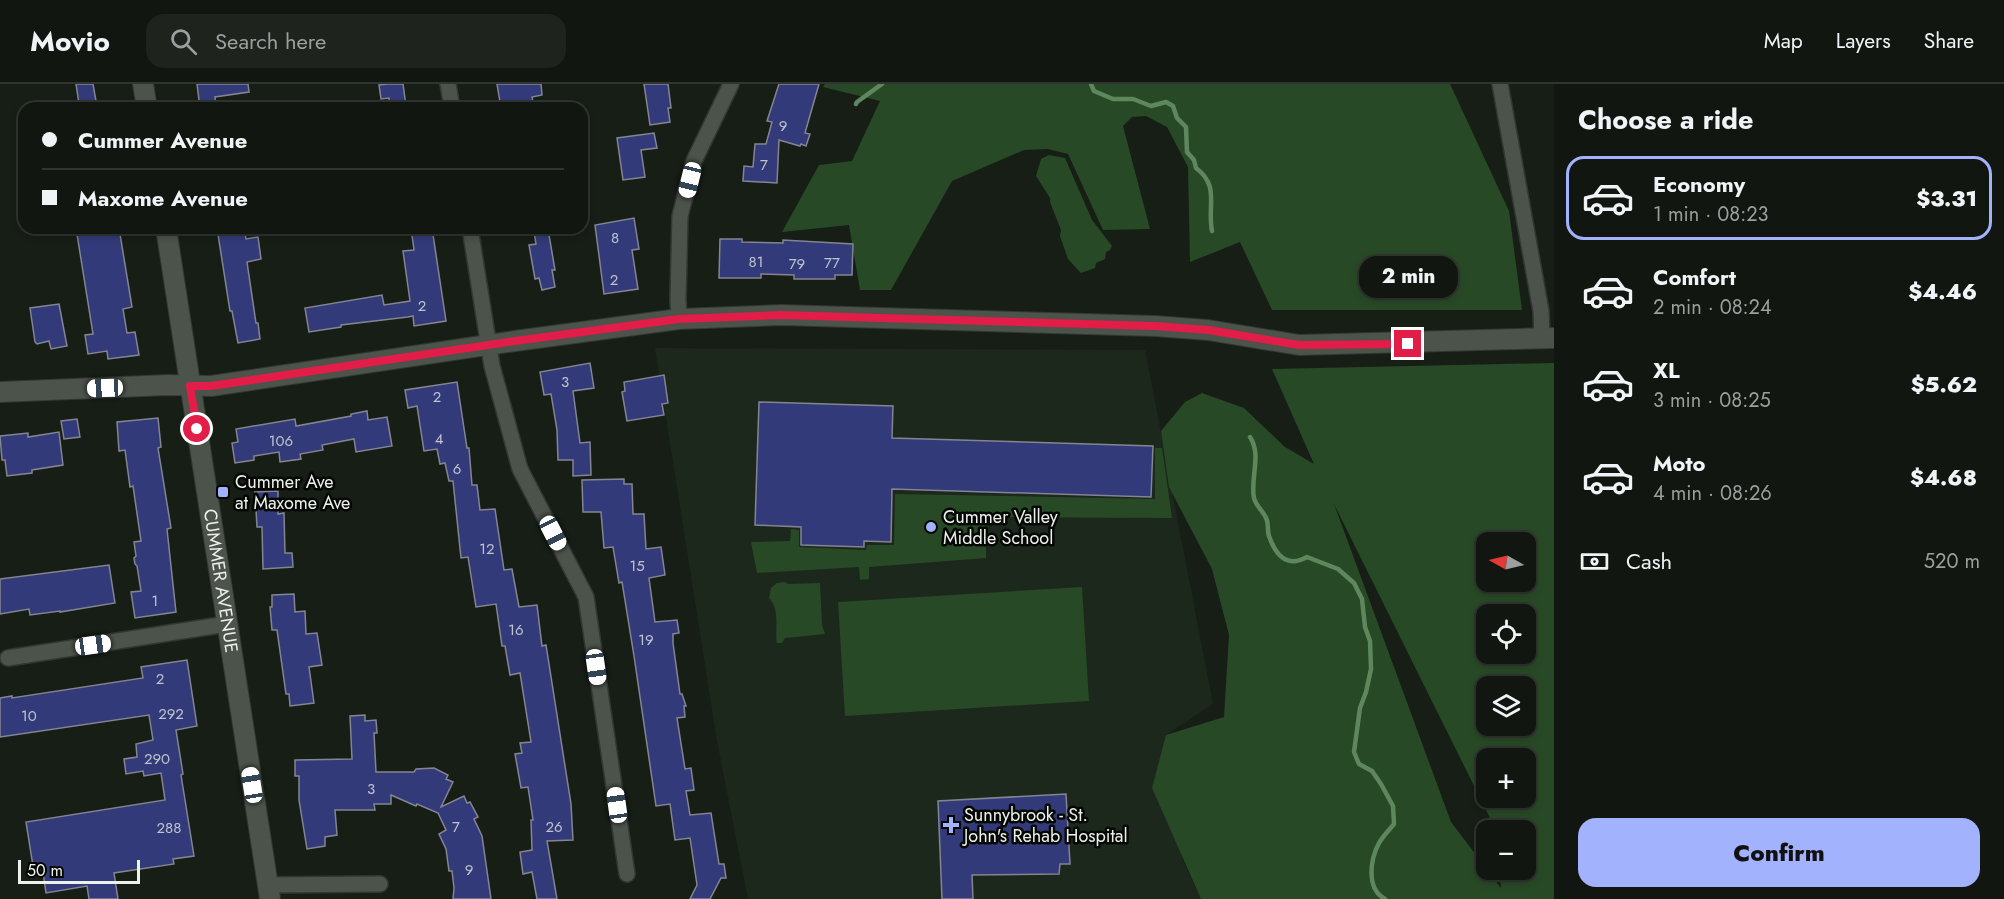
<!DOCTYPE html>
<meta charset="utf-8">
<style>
:root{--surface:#111610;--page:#1e231e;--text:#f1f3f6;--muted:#9c9f9f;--line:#303530;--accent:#a3b2fd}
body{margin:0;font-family:Jost,sans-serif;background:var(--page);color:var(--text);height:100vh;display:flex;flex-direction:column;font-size:22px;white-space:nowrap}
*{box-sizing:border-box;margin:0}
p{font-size:20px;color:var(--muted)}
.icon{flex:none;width:33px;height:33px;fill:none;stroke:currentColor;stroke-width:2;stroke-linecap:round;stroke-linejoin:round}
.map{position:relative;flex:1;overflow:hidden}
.side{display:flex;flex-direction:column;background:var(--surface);width:450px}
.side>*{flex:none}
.banner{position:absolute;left:18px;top:18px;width:570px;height:132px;border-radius:18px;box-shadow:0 3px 9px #0003,0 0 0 2px var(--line);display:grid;align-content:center;height:132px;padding:0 24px;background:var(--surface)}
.needle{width:39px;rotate:278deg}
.controls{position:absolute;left:1476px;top:448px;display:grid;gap:12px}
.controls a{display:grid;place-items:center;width:60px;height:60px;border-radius:12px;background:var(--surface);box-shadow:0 3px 9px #0003,0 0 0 2px var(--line);font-size:30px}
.scale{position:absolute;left:18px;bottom:15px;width:122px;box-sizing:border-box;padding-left:6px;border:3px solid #ecf1eb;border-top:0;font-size:16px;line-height:21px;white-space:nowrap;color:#ecf1eb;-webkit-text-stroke:4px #050705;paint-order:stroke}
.end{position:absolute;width:27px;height:27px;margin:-14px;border:8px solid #e11d48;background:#fff;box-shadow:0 0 0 3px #fff}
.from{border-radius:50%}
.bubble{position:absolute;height:42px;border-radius:18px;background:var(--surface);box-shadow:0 3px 9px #0003,0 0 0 2px var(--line);font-size:20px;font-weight:800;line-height:42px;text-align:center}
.car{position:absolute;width:18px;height:36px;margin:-18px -9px;border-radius:8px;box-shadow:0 0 4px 2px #0007;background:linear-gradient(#fff 24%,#345 0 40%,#fff 0 76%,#345 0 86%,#fff 0)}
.banner b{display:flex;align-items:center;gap:21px;height:57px;font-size:22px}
.banner b+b{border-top:2px solid var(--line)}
.banner i{width:15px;height:15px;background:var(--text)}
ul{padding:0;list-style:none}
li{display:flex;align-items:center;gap:18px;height:84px;margin:0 12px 9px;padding:0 12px;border:3px solid transparent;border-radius:18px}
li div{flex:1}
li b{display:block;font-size:22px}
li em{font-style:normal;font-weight:800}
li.current{border-color:var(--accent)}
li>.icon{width:54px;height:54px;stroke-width:1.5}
h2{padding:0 24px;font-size:27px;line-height:72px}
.pay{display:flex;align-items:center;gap:15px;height:66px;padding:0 24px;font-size:22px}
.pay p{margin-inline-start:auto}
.primary-button{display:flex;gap:12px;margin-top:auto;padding:12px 24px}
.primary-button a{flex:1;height:69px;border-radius:18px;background:var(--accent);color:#111;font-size:24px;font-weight:800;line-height:69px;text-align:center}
header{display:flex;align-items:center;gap:36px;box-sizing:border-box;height:84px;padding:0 30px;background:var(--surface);border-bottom:2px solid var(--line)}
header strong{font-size:28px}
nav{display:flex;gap:33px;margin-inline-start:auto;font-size:21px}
.search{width:420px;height:54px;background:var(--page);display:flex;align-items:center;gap:15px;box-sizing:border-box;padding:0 21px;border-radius:18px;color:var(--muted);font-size:22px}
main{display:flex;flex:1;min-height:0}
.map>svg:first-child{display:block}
.built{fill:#1c281c}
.green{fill:#284926;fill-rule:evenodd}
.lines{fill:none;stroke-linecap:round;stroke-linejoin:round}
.stream{stroke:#5f875e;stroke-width:4.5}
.building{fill:#333a79;stroke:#838591;stroke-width:1.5}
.minor-casing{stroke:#323731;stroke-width:18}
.tertiary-casing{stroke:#323731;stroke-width:22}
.minor{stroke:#4b534a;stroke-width:15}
.tertiary{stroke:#4b534a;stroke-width:20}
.route{stroke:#e11d48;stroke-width:8}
.poi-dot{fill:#a3b2fd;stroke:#050705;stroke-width:2}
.labels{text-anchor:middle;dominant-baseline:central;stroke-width:5;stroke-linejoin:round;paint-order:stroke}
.number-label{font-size:15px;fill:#bec3ce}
.poi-label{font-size:18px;fill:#ecf1eb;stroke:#050705;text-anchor:start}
.street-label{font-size:18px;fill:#ecf1eb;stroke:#050705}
</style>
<header>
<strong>Movio</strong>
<div class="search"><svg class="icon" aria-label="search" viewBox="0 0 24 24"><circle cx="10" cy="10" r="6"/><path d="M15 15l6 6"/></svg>Search here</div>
<nav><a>Map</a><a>Layers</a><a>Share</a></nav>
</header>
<main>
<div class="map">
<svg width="1554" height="815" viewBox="0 0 1554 815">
<rect width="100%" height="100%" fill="#171e16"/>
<polygon class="built" points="655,264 1145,266 1213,620 1166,651 1183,777 1201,815 748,815 717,657"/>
<g class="green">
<polygon points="825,0 1450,0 1509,127 1522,226 1272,226 1240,158 1190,178 1188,83 1167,43 1146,32 1132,33 1123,42 1150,145 1103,146 1068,70 1048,65 1024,66 952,97 891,206 860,206 849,141 782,148 819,81 852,77 880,17 823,3"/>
<polygon points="1049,71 1065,74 1092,136 1112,162 1110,166 1106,168 1105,175 1096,179 1095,184 1081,189 1068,175 1060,152 1061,146 1050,118 1050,114 1036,92 1041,75"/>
<path d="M1554 279V815H1201L1152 704 1166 651 1224 633 1229 551 1212 485 1169 403 1161 347 1185 318 1202 309 1244 324 1285 363 1314 380 1272 285ZM1334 420 1492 738 1493 747H1526V786H1499L1501 804 1451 738ZM1486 459H1526V498H1486ZM1486 531H1526V570H1486ZM1486 603H1526V642H1486ZM1486 675H1526V714H1486Z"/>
<polygon points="1155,364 1162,364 1172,434 986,433 986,474 869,483 869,495 860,496 859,483 757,489 751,458 790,457 791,445 799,446 799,463 866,466 867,461 894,461 895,410 1155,415"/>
<path d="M785 498 788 500 820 499 822 541 825 550 785 554 782 559H777C775 546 780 524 769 514L771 504 777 499Z"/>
<polygon points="1082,503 1089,617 845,632 838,518"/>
</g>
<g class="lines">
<g class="stream">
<path d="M1091 0 1094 7 1113 15H1133L1151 22 1166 18 1173 22 1177 34 1186 43 1187 68 1194 76 1196 84C1220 102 1207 121 1212 147"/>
<polyline points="856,20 857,18 882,0"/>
<path d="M1250 353C1262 371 1250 394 1254 414 1256 422 1263 427 1266 434 1269 439 1267 447 1269 452 1276 472 1287 484 1307 473L1338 485 1354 499 1362 515 1365 543 1370 557 1371 585 1366 608 1360 624 1354 668 1359 680 1372 687 1381 700 1393 722 1394 740C1389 746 1383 752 1379 759 1370 776 1366 805 1385 815"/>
</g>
</g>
<g class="building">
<polygon points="76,0 93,0 96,17 79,20"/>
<polygon points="197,0 248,0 249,8 215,13 216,21 200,24"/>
<polygon points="387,0 403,0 406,22 390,24 389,14 381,15 379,1"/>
<polygon points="497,0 541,0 542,11 532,13 534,24 501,24"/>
<polygon points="644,0 668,0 671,24 668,24 670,38 650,41"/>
<polygon points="779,0 819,0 805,49 810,50 806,62 801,60 800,62 779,56 777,99 743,97 744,82 753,83 755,60 766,60 772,38 767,37"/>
<polygon points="654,49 657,64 641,66 645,93 623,96 617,54"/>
<polygon points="634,134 639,165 632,166 638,205 604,210 595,141"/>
<polygon points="76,144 119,144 132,223 123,225 127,249 135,248 139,271 108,275 107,267 88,270 85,251 93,250"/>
<polygon points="217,144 244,144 246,155 258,153 261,175 247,178 256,239 258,239 260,255 238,259 232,227 230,227"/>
<polygon points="411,144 432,144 446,237 414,242 413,232 408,233 341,241 341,243 309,248 305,224 382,211 384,221 410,217 403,167 414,166"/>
<polygon points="548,145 555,186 552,186 555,203 542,206 539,194 535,195 529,161 536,160 534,147"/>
<polygon points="720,155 742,155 742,158 783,159 783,156 853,160 852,191 835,191 835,195 794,195 794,191 761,190 761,194 719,194"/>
<polygon points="59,220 67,262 51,265 49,257 37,260 35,258 30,224"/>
<polygon points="590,279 594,304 573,307 580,359 590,358 591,391 573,392 573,376 558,376 557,346 551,310 544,311 540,288"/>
<polygon points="664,291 668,319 662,320 664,331 627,337 622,308 625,307 624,298"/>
<polygon points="457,298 467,364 469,364 472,401 477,401 480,426 495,425 504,486 512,485 519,523 537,521 542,562 546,561 571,720 573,756 547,757 557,815 537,815 532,788 523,790 520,768 532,766 531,736 533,736 528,703 521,704 515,670 522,669 520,659 531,658 520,589 510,591 505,562 502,562 496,520 476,523 468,473 461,474 453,397 449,397 445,379 440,380 437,365 424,367 417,322 408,324 405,306"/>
<polygon points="759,318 893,322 892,354 1153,362 1151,413 892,405 891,458 864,457 864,463 801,461 801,443 755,441"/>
<polygon points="367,327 368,336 387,333 392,362 356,368 354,355 322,361 323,366 300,370 301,375 280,378 279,368 254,372 254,376 235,379 232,359 238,358 236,345 295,335 296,342 351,332 351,330"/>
<polygon points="158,334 161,363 158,364 171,444 167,445 176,528 135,534 131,508 141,507 137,482 135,480 134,474 136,472 134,458 141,457 133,402 130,403 125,366 119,367 117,338"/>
<polygon points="77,335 80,353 64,355 61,337"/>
<polygon points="59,348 63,381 32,386 32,389 7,392 5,376 2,376 0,352 28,349 28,353"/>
<polygon points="624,395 624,400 632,400 633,430 644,430 646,465 661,463 665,491 649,494 655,538 677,536 679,549 673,550 673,559 680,610 682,610 686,622 684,622 685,633 677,634 685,685 691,684 694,706 686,707 690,731 711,729 719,780 724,780 726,794 721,794 710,815 690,815 697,801 690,754 675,756 670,720 656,722 634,572 622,498 619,499 613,463 604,464 601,428 583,428 582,396"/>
<polygon points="278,407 278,430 284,429 285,469 292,469 293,483 263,485 262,443 257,443 255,408"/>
<polygon points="109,481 115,519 60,528 60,527 30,531 29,525 0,530 0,495"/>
<polygon points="294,510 295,528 305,527 306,550 317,549 322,581 309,583 314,619 290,622 289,610 286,610 277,546 272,546 270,523 272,523 272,511"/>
<polygon points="187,576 197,642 176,646 183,690 181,691 194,772 173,775 174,780 114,789 118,815 89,815 87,802 46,809 42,781 33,782 26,738 165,716 161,689 144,692 143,687 126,690 124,675 137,673 136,660 153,656 149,631 0,653 0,614 12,612 12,614 143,594 141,583"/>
<polygon points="365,631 365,637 376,636 377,649 374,649 376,688 414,688 416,685 434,684 448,691 446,695 453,698 441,723 464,712 467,719 470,718 478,733 474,735 482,752 491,815 453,815 454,804 452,787 449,787 446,765 439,750 446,746 438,729 417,720 416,722 391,711 391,720 374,720 375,726 335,726 337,751 325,753 325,762 307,765 299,716 299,692 295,692 295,676 352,675 350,632"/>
<polygon points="1066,710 1070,780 1060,780 1059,790 972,791 973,815 942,815 938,717"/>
</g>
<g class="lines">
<defs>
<g id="minor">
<polyline points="448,0 452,24"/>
<polyline points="1500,0 1541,227 1542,254"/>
<polyline points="470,144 492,282 520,385 586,513 627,790"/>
<polyline points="679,235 678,216 680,132 694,77 731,0"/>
<polyline points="8,574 227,540"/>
<polyline points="268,801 380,800"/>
</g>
<g id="tertiary">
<polyline points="143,0 147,24"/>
<path id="s1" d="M166 144 270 815"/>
<polyline points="0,308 168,301 211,302 515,257 679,235 781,231 1155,242 1208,246 1299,261 1554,254"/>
</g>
</defs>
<use href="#minor" class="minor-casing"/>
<use href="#tertiary" class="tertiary-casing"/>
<use href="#minor" class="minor"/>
<use href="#tertiary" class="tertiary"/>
</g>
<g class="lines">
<polyline class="route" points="197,345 190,302 211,302 515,257 679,235 781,231 1155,242 1208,246 1299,261 1408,260"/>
</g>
<g class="poi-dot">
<rect x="217" y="402" width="12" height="12" rx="3"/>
<circle cx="931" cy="443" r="6"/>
<path d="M948 732h6v6h6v6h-6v6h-6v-6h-6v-6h6z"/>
</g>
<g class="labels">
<g class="number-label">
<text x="783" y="42">9</text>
<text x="764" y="81">7</text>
<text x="615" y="154">8</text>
<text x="756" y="178">81</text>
<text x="832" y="179">77</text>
<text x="797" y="180">79</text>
<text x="614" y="196">2</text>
<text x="422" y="222">2</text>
<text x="565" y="298">3</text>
<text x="437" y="313">2</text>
<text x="439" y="355">4</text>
<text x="281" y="357">106</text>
<text x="457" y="385">6</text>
<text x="487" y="465">12</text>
<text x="637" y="482">15</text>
<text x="155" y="517">1</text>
<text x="516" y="546">16</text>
<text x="646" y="556">19</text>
<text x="160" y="595">2</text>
<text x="171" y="630">292</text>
<text x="29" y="632">10</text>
<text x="157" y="675">290</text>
<text x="371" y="705">3</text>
<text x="456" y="743">7</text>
<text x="554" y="743">26</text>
<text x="169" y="744">288</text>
<text x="469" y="786">9</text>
</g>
<g class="poi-label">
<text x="235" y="398">Cummer Ave<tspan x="235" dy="21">at Maxome Ave</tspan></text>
<text x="943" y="433">Cummer Valley<tspan x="943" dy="21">Middle School</tspan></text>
<text x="964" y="731">Sunnybrook - St.<tspan x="964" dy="21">John's Rehab Hospital</tspan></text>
</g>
<g class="street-label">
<text stroke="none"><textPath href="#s1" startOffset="357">CUMMER AVENUE</textPath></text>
</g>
</g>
</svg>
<div class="controls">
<a><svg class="needle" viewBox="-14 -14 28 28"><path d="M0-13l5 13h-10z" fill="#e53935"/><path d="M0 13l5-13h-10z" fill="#9c9f9f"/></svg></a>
<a><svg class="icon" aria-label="locate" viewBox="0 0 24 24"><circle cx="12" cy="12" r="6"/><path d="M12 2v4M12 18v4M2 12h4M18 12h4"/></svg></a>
<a><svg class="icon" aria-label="layers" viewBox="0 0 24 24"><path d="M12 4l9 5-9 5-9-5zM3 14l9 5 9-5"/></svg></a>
<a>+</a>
<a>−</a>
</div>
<div class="scale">50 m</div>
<i class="end from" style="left:197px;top:345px"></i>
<i class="end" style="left:1408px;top:260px"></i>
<div class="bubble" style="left:1359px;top:172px;width:99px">2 min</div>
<i class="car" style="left:690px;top:96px;rotate:194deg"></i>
<i class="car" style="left:105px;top:304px;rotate:268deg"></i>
<i class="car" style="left:553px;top:449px;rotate:153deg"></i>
<i class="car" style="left:93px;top:561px;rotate:82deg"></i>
<i class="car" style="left:596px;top:583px;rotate:172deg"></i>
<i class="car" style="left:252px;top:701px;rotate:351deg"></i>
<i class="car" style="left:617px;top:721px;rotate:352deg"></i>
<div class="banner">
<b><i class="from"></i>Cummer Avenue</b>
<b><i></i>Maxome Avenue</b>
</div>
</div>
<section class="side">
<h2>Choose a ride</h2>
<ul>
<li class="current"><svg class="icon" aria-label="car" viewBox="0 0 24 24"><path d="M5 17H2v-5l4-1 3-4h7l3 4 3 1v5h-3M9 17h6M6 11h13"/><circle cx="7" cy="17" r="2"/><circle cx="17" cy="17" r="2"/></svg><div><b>Economy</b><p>1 min · 08:23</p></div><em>$3.31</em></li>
<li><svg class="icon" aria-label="car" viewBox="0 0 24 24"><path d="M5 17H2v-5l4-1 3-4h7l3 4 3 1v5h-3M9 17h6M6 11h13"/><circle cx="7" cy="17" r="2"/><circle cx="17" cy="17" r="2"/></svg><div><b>Comfort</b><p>2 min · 08:24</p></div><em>$4.46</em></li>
<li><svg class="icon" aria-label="car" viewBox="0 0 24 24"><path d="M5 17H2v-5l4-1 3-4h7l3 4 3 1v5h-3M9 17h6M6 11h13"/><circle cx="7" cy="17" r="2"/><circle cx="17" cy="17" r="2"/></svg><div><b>XL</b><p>3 min · 08:25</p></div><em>$5.62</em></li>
<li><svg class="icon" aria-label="car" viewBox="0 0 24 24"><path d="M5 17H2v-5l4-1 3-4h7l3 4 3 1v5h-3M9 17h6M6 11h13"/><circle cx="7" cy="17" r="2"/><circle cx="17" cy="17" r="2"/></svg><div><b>Moto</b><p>4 min · 08:26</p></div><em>$4.68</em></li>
</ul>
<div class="pay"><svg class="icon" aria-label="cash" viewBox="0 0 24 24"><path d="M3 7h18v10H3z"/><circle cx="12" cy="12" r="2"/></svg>Cash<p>520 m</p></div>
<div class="primary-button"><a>Confirm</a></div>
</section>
</main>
